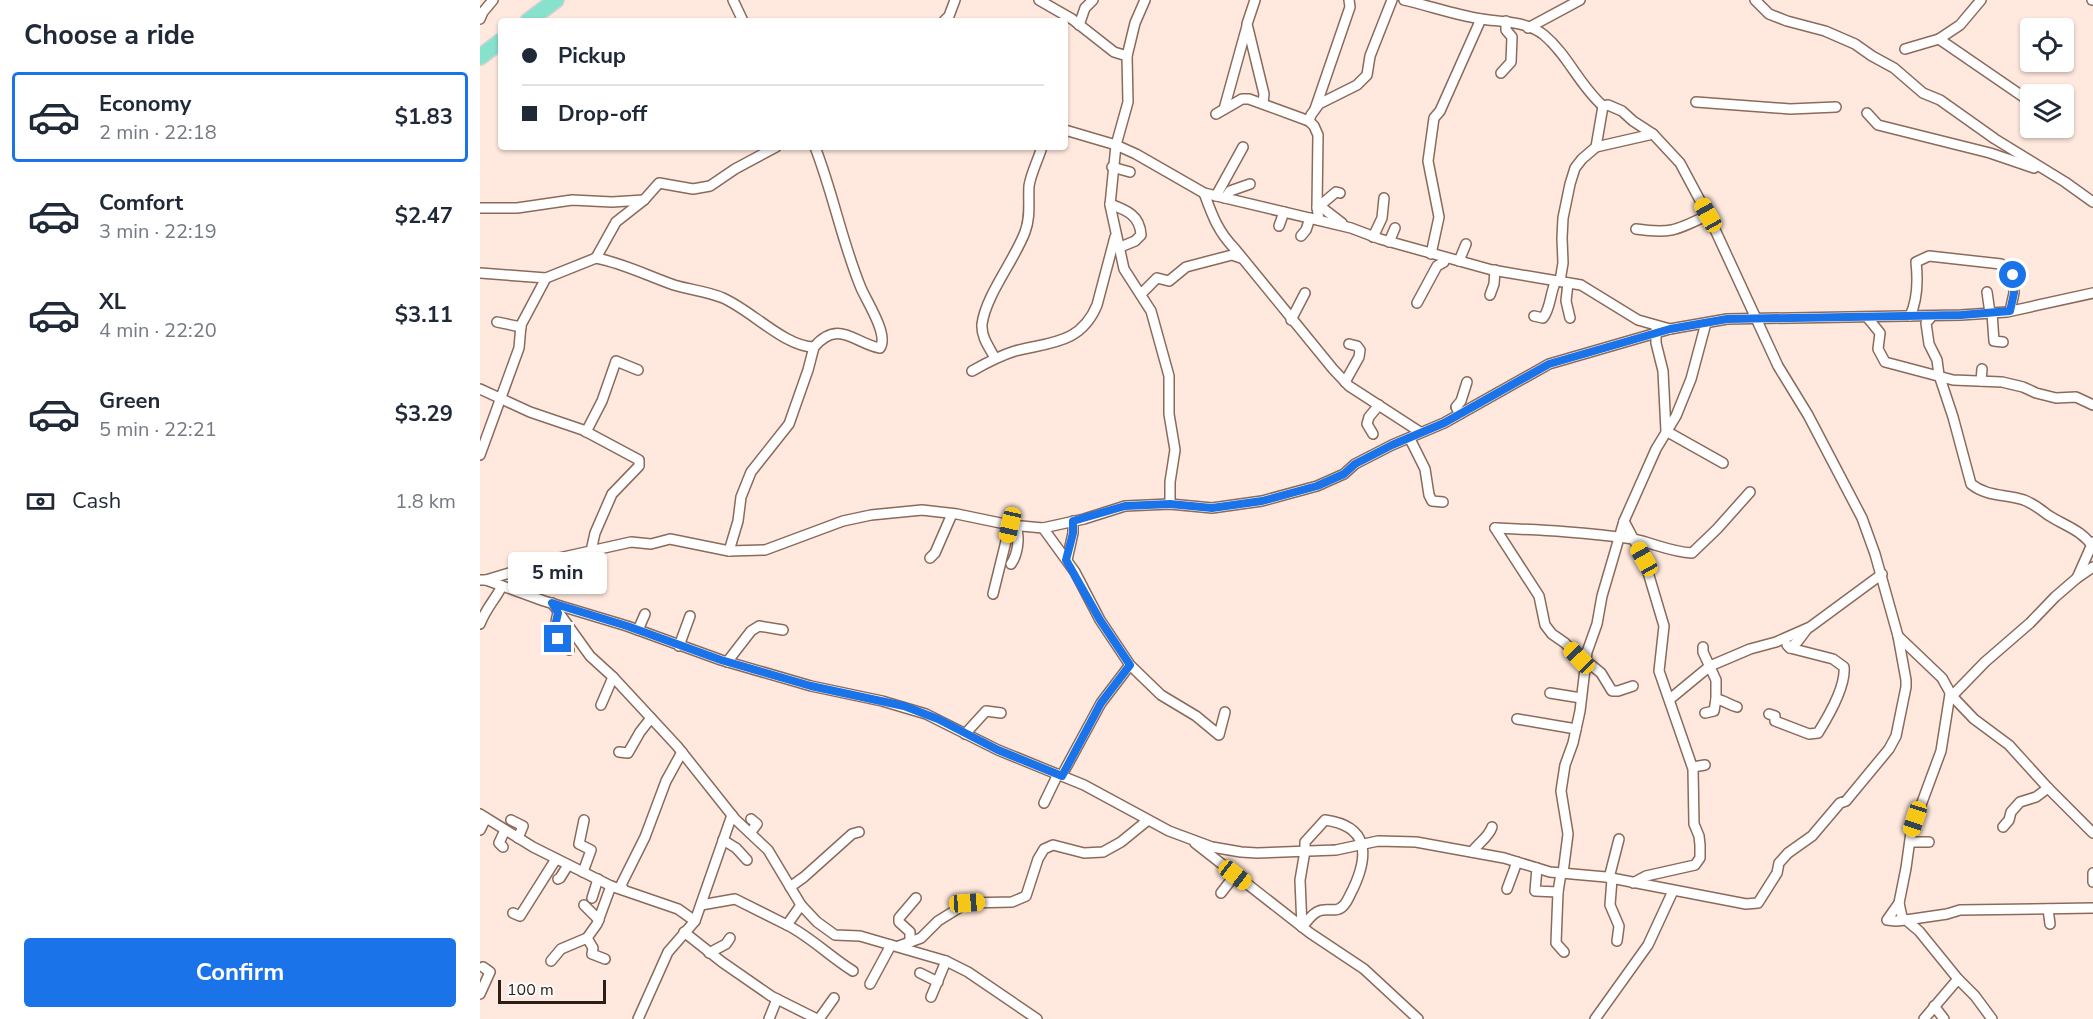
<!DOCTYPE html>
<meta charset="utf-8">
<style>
:root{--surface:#fff;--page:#f6f6f7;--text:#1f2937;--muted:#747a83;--line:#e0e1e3;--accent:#1a73e8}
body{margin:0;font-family:"Nunito Sans",sans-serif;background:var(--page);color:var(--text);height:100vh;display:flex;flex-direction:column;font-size:22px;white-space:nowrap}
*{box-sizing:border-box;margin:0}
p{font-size:20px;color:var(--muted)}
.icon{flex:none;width:33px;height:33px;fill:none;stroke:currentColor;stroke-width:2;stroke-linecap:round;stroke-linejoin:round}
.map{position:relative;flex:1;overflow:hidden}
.panel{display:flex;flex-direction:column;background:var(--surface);width:480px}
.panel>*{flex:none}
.banner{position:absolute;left:18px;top:18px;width:570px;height:132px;border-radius:6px;box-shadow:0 2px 4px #0004;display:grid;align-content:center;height:132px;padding:0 24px;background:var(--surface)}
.tools{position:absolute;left:1540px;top:18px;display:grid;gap:12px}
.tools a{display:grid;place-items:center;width:54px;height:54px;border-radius:6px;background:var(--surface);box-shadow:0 2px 4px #0004;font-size:30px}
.scale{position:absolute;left:18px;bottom:15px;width:108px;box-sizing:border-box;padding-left:6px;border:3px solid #2b1e18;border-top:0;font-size:16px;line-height:21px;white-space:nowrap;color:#2b1e18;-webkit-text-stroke:4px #fbfbfb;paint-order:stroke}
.end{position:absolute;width:27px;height:27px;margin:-14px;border:8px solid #1a73e8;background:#fff;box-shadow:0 0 0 3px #fff}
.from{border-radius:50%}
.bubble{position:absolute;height:42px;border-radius:6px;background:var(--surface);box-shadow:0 2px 4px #0004;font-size:20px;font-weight:700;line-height:42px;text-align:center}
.car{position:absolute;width:18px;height:36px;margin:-18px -9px;border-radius:8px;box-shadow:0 0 4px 2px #0007;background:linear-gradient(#f5c518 24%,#345 0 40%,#f5c518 0 76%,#345 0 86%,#f5c518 0)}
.banner b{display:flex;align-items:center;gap:21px;height:57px;font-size:22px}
.banner b+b{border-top:2px solid var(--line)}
.banner i{width:15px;height:15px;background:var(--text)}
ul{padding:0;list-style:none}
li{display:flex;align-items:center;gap:18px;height:90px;margin:0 12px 9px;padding:0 12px;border:3px solid transparent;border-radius:6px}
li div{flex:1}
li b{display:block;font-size:22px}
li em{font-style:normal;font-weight:700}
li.on{border-color:var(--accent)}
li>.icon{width:54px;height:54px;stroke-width:1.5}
h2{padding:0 24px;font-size:27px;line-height:72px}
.pay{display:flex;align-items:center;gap:15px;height:66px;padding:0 24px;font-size:22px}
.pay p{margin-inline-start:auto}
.primary-button{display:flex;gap:12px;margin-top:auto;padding:12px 24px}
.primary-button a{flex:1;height:69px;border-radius:6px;background:var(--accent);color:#fff;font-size:24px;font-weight:700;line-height:69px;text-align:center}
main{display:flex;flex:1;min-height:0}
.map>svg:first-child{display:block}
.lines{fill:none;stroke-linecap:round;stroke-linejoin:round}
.minor-casing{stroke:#8a6a5b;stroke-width:12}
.highway-casing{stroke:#d5d2d1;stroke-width:18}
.minor{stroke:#fff;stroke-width:9}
.highway{stroke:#87e2cd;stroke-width:15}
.route{stroke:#1a73e8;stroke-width:8}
</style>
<main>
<section class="panel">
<h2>Choose a ride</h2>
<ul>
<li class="on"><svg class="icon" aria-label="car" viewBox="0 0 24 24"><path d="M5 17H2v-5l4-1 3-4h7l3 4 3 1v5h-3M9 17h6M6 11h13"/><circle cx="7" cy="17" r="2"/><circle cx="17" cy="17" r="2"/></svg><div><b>Economy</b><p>2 min · 22:18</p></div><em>$1.83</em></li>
<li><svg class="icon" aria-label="car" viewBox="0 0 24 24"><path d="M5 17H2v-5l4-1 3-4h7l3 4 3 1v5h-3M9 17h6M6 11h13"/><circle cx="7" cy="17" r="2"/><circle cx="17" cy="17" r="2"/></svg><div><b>Comfort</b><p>3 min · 22:19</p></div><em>$2.47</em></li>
<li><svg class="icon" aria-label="car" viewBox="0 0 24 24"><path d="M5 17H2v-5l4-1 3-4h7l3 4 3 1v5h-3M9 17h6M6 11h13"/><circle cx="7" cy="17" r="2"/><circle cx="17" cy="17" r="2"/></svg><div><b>XL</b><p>4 min · 22:20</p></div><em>$3.11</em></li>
<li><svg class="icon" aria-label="car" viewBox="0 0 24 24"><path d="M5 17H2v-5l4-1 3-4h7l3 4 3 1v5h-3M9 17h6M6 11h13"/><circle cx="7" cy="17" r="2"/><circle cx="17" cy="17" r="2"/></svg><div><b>Green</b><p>5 min · 22:21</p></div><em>$3.29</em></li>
</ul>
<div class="pay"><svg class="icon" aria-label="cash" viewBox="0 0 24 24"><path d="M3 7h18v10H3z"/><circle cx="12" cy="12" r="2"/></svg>Cash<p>1.8 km</p></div>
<div class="primary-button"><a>Confirm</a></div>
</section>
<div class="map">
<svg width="1613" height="1019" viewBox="0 0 1613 1019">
<rect width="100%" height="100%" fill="#ffe9de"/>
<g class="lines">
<defs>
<g id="minor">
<polyline points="253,0 263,21"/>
<polyline points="559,0 592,19 634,52 647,56"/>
<polyline points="665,0 655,23 647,56 648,102 636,145 630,205 644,269 671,311 689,376 689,414 695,450 690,482 690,504"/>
<polyline points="775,0 767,24 784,94 783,103"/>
<polyline points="1275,0 1289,14 1307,21 1345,31 1375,44 1392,56 1414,68 1443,93 1460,100 1515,139 1585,182 1613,202"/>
<polyline points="1612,0 1613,0"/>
<polyline points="0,19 3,12 13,0"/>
<polyline points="464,21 469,16 475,0"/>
<polyline points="599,25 605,8 613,0"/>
<polyline points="1048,28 1100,0"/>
<polyline points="1459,39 1545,98"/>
<polyline points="1425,49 1459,39 1480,25 1501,0"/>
<polyline points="1021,73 1031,62 1032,37 1026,30 1026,21"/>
<polyline points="1216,102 1310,109 1356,107"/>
<polyline points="744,109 767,26"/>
<polyline points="835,109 870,7 869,0"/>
<polyline points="1387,113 1398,125 1510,153 1554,168"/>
<polyline points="736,114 762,99 769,99 829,121"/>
<polyline points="585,130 636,145 656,154 724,193 871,228 900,239 1012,270 1101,285 1158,320 1190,329"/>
<polyline points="1116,147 1123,106"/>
<polyline points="632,167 650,172"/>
<path d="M724 193C732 215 738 232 755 249L853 369 869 386 940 432"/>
<polyline points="736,196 763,147"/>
<polyline points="745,198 750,191 770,184"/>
<path d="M630 204C646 210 660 215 661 235L655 241 638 248"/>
<polyline points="840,206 862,223"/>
<polyline points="0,208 37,208 92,200 132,202 164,200"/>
<polyline points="837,208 856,192 860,193"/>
<polyline points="839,220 837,207 838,135 834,126 829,121 831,115 839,104 877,85 887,75 890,56 912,0"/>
<polyline points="799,226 804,212"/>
<path d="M1156 229C1191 234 1197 230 1228 215"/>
<polyline points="821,236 826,230 830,218"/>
<polyline points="893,237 902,218 904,198"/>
<polyline points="909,242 915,228"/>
<polyline points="951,254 959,217 948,161 954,118 960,111 1001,19"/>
<polyline points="116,258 136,222 164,200 179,183 213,189 230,186 255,169 296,147"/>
<polyline points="979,261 986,244"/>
<path d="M0 273 66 278 116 258C143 263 168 276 194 285 210 290 227 291 243 298 271 310 305 347 334 347 359 318 375 344 400 348 409 335 387 302 381 288 362 242 353 193 335 147"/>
<polyline points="1080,281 1083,263 1082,238 1083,218 1090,184 1095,168 1102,159 1116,147 1173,134"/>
<polyline points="1088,283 1086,301 1090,318"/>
<polyline points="1507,292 1510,313"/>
<polyline points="661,294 677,278 689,281 706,267 752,255 761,258"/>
<polyline points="1010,295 1014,284 1015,270"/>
<polyline points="937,303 957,266 964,262"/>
<polyline points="1512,313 1514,341 1523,342"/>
<path d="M1054 316 1063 318C1071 308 1070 292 1076 281"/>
<path d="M1430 316C1438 299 1438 280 1436 262L1449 256 1521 264 1533 275 1534 293 1530 311"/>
<path d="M1452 316 1446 323 1449 344 1457 360 1459 375 1473 417 1491 484C1507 497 1526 494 1544 500 1554 504 1560 509 1568 515 1585 526 1602 530 1613 547"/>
<polyline points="1387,317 1400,333 1398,349 1405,362 1473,380 1522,382 1543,387 1556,393 1576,398 1596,397 1613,405"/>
<polyline points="811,320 825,293"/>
<polyline points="17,322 41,327"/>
<polyline points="1176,330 1176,343 1183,371 1186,431 1243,463"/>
<path d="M515 358C509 347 501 337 502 324 506 295 534 261 545 232 551 216 548 202 549 186 551 173 558 160 562 147"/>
<path d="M492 371C506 363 519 356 535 351 570 342 601 344 617 305L635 237"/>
<polyline points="1501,381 1502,369"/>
<polyline points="865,382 879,357 880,350 877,346 869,344"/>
<polyline points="0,389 50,412 103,430 159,460 159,466 132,494 115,533 111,551"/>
<polyline points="980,414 976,407 981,401 987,382"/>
<polyline points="106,432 122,401 136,361 158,370"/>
<polyline points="893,434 887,424 889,417 899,405"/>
<polyline points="930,439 945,469 949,495 952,501 963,502"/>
<polyline points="0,455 39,348 41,325 66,278"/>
<polyline points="1144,521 1164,559 1184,626 1179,671 1213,769 1214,824 1219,836 1220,845 1220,858 1215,865 1166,876 1153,883"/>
<polyline points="563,528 595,572 620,620 650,665 681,695 716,716 739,735 745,712"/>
<path d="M1015 528C1061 530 1108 532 1153 539 1173 543 1191 552 1212 553L1237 529 1270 492"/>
<polyline points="1015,528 1059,596 1065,625 1072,634 1085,643 1105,665"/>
<polyline points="249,551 258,521 261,497 271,472 309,424 328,370 334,347"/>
<polyline points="450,558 455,553 472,514"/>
<polyline points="587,560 593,533 593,521"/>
<path d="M531 564C538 554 540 537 536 526"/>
<polyline points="1597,578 1613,542"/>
<path d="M0 580H6L64 601 147 626 241 660 331 686 402 701 446 714 518 750 604 785 689 831 732 847 761 852 777 853 856 850 898 841 936 842 1024 858 1070 872 1126 877 1266 904 1278 903 1297 873 1299 863 1308 853 1332 836 1360 803 1366 801 1409 749 1416 736 1426 687V680L1418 636 1395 554 1382 518 1328 415 1298 366 1231 221 1200 163 1173 134 1153 121 1142 111 1128 105 1123 106C1099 85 1088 55 1064 35 1047 21 1021 22 1001 19 976 15 950 6 924 0"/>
<polyline points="6,580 79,558 151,542 171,544 190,539 249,551 285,550 363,521 391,515 442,510 477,514 530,525 563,528 604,519 645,506 690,504 732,508 782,501 837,486 864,474 875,464 912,445 964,423 1069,364 1190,329 1247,319 1481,315 1527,312 1613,293"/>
<polyline points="513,594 530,525"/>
<polyline points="72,603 110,656 133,677 197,746 255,819 288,850 321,905 337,922 355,935 380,936 466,961 488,972 557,1019"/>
<path d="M78 613C73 629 76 639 89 650"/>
<path d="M0 624C6 608 15 600 22 586"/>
<polyline points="158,630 165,614"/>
<polyline points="1418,636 1462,678 1472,696 1494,719 1529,745 1568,788 1613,833"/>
<polyline points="1307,645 1310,648 1318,641 1327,629"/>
<polyline points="199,646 210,616"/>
<path d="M1223 647V652L1236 680V699C1244 700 1249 705 1257 707"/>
<polyline points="1105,660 1121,673 1132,691 1138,691 1153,686"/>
<polyline points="247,662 271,631 279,626 303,630"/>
<polyline points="1070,693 1101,698"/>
<polyline points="1470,694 1461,751 1431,832 1426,868 1419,903 1422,917 1426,920 1467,914 1480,910 1613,908"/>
<polyline points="1472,696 1505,662 1550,623 1575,597 1597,578 1613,567"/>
<polyline points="1190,699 1230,666 1270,649 1296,642 1330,627 1402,574"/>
<polyline points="121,705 133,677"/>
<polyline points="1225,713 1234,711 1236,699"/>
<path d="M1289 714 1295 716V721L1329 734 1338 733C1348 717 1366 686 1364 667L1353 659 1310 648"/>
<polyline points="1037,719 1096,729"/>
<polyline points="485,734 506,711 521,713"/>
<polyline points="139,752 148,753 160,732 171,718"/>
<polyline points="1213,767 1225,765"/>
<polyline points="582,775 621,703 650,665"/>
<polyline points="564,803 578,774"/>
<polyline points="0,814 53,847 131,886 198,909 215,921"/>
<polyline points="31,820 43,826 38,838"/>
<path d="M845 820C889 826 889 855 873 889 870 894 868 901 864 905 857 914 847 907 839 911 832 913 827 922 822 927L820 880 825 851V842Z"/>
<polyline points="1523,827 1529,820 1531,812 1540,802 1556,797 1568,788"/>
<polyline points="0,830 6,818"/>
<polyline points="270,833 277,824 271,819"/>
<polyline points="243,840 256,848 267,860"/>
<polyline points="1430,842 1449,842"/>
<polyline points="715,843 830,933 884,969 938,1019"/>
<polyline points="23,847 19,843 25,830"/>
<path d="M992 852C998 843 1009 837 1012 827"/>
<polyline points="1057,868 1055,891 1078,892 1081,873"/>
<polyline points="103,872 111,850 99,844 104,820"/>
<polyline points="1083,873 1088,834 1081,791 1085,765 1093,743 1100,711 1107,652 1117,624 1122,596 1144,521 1176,449 1196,416 1211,379 1226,323"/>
<polyline points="1613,873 1613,882"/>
<polyline points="1129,878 1139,839"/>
<polyline points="78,879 80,878 88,865"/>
<polyline points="1132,879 1130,905 1139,926 1137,941"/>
<polyline points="310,887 324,877 372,834 379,832"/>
<polyline points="1027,889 1037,862"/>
<polyline points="144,890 141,885 165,837 186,781 202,752"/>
<polyline points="1078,892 1076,943 1084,952"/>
<polyline points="741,893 755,875"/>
<polyline points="112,898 118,879"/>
<polyline points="1419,903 1407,920 1416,921 1426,920 1439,931 1478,979 1495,996 1512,1019"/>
<polyline points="104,905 119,920"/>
<polyline points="221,905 255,899 307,925 321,905"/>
<polyline points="1568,909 1570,924"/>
<polyline points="33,913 40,916 76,859"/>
<path d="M307 925C331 937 350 957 373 971"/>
<polyline points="204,932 242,962 291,996 337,1019"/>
<polyline points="430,942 430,932 419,922 419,918 436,898"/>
<polyline points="419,946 441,938 458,921 487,903 532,902 546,896 558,859 564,849 573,845 604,853 623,852 641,842 668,820"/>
<polyline points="229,953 246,944 250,938"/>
<polyline points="125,959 112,954 113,948 107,938 117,924 131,886"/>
<polyline points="71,961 81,949 107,938"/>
<polyline points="440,973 458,982"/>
<polyline points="390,984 411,945"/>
<polyline points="0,994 10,972 3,967"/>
<polyline points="451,997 466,961"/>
<polyline points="1454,1006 1464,1019"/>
<polyline points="158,1019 188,952 215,921 252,815"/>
<polyline points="289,1019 297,999"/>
<polyline points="339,1019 354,998"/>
<polyline points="1115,1019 1168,945 1193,891"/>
<polyline points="1444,1019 1478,979"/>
</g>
<g id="highway">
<polyline points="48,21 76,0"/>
<polyline points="0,57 21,41"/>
</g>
</defs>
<use href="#minor" class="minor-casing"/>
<use href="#highway" class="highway-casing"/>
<use href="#minor" class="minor"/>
<use href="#highway" class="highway"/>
</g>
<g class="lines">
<polyline class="route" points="78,639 75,626 78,613 72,603 147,626 241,660 331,686 424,706 458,719 518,750 582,776 621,703 650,665 620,620 586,560 593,533 593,521 645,506 690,504 732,508 782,501 837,486 864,474 875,464 912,445 964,423 1069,364 1190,329 1247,319 1481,315 1530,311 1534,293 1533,275"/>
</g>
</svg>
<div class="tools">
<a><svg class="icon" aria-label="locate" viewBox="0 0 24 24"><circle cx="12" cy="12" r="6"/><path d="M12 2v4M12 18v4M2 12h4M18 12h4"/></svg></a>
<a><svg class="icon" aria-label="layers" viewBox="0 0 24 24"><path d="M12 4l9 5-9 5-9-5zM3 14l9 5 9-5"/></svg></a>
</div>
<div class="scale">100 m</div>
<i class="end from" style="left:1533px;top:275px"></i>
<i class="end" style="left:78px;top:639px"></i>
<div class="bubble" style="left:28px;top:552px;width:99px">5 min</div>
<i class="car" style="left:1228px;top:215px;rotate:331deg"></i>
<i class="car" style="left:530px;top:525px;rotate:193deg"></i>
<i class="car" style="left:1164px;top:559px;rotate:331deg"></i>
<i class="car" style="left:1099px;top:658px;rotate:316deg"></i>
<i class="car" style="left:1435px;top:819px;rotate:198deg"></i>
<i class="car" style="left:755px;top:875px;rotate:128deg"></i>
<i class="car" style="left:487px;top:903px;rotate:86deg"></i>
<div class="banner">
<b><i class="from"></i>Pickup</b>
<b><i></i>Drop-off</b>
</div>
</div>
</main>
